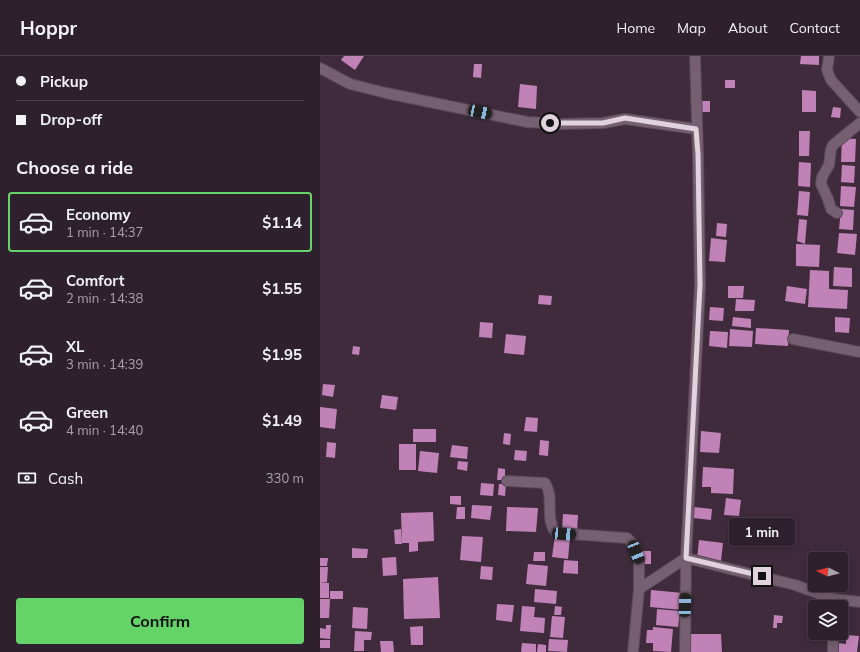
<!DOCTYPE html>
<meta charset="utf-8">
<style>
:root{--surface:#2f202d;--page:#372835;--text:#f1f3f6;--muted:#a7a3aa;--line:#4a3e49;--accent:#64d468}
body{margin:0;font-family:Mulish,sans-serif;background:var(--page);color:var(--text);height:100vh;display:flex;flex-direction:column;font-size:15px;white-space:nowrap}
*{box-sizing:border-box;margin:0}
p{font-size:13px;color:var(--muted)}
.icon{flex:none;width:22px;height:22px;fill:none;stroke:currentColor;stroke-width:2;stroke-linecap:round;stroke-linejoin:round}
.map{position:relative;flex:1;overflow:hidden}
.sheet{display:flex;flex-direction:column;background:var(--surface);width:320px}
.sheet>*{flex:none}
.banner{display:grid;align-content:center;height:88px;padding:0 16px;background:var(--surface)}
.needle{width:26px;rotate:276deg}
.tools{position:absolute;left:488px;top:496px;display:grid;gap:8px}
.tools a{display:grid;place-items:center;width:40px;height:40px;border-radius:4px;background:var(--surface);box-shadow:0 2px 10px #0003,0 0 0 1px var(--line);font-size:20px}
.end{position:absolute;width:18px;height:18px;margin:-9px;border:5px solid #e0d3dd;background:#111;box-shadow:0 0 0 2px #111}
.from{border-radius:50%}
.bubble{position:absolute;height:28px;border-radius:4px;background:var(--surface);box-shadow:0 2px 10px #0003,0 0 0 1px var(--line);font-size:13px;font-weight:700;line-height:28px;text-align:center}
.car{position:absolute;width:12px;height:24px;margin:-12px -6px;border-radius:5px;box-shadow:0 0 3px 1px #0007;background:linear-gradient(#222 24%,#8ab4d8 0 40%,#222 0 76%,#8ab4d8 0 86%,#222 0)}
.banner b{display:flex;align-items:center;gap:14px;height:38px;font-size:15px}
.banner b+b{border-top:1px solid var(--line)}
.banner i{width:10px;height:10px;background:var(--text)}
ul{padding:0;list-style:none}
li{display:flex;align-items:center;gap:12px;height:60px;margin:0 8px 6px;padding:0 8px;border:2px solid transparent;border-radius:4px}
li div{flex:1}
li b{display:block;font-size:15px}
li em{font-style:normal;font-weight:700}
li.active{border-color:var(--accent)}
li>.icon{width:36px;height:36px;stroke-width:1.5}
h2{padding:0 16px;font-size:18px;line-height:48px}
.pay{display:flex;align-items:center;gap:10px;height:44px;padding:0 16px;font-size:15px}
.pay p{margin-inline-start:auto}
.button{display:flex;gap:8px;margin-top:auto;padding:8px 16px}
.button a{flex:1;height:46px;border-radius:4px;background:var(--accent);color:#111;font-size:16px;font-weight:700;line-height:46px;text-align:center}
header{display:flex;align-items:center;gap:24px;box-sizing:border-box;height:56px;padding:0 20px;background:var(--surface);border-bottom:1px solid var(--line)}
header strong{font-size:19px}
nav{display:flex;gap:22px;margin-inline-start:auto;font-size:14px}
main{display:flex;flex:1;min-height:0}
.map>svg:first-child{display:block}
.building{fill:#c183b7}
.lines{fill:none;stroke-linecap:round;stroke-linejoin:round}
.minor-casing{stroke:#5a4957;stroke-width:12}
.minor{stroke:#755f71;stroke-width:10}
.route{stroke:#e0d3dd;stroke-width:5}
</style>
<header>
<strong>Hoppr</strong>
<nav><a>Home</a><a>Map</a><a>About</a><a>Contact</a></nav>
</header>
<main>
<section class="sheet">
<div class="banner">
<b><i class="from"></i>Pickup</b>
<b><i></i>Drop-off</b>
</div>
<h2>Choose a ride</h2>
<ul>
<li class="active"><svg class="icon" aria-label="car" viewBox="0 0 24 24"><path d="M5 17H2v-5l4-1 3-4h7l3 4 3 1v5h-3M9 17h6M6 11h13"/><circle cx="7" cy="17" r="2"/><circle cx="17" cy="17" r="2"/></svg><div><b>Economy</b><p>1 min · 14:37</p></div><em>$1.14</em></li>
<li><svg class="icon" aria-label="car" viewBox="0 0 24 24"><path d="M5 17H2v-5l4-1 3-4h7l3 4 3 1v5h-3M9 17h6M6 11h13"/><circle cx="7" cy="17" r="2"/><circle cx="17" cy="17" r="2"/></svg><div><b>Comfort</b><p>2 min · 14:38</p></div><em>$1.55</em></li>
<li><svg class="icon" aria-label="car" viewBox="0 0 24 24"><path d="M5 17H2v-5l4-1 3-4h7l3 4 3 1v5h-3M9 17h6M6 11h13"/><circle cx="7" cy="17" r="2"/><circle cx="17" cy="17" r="2"/></svg><div><b>XL</b><p>3 min · 14:39</p></div><em>$1.95</em></li>
<li><svg class="icon" aria-label="car" viewBox="0 0 24 24"><path d="M5 17H2v-5l4-1 3-4h7l3 4 3 1v5h-3M9 17h6M6 11h13"/><circle cx="7" cy="17" r="2"/><circle cx="17" cy="17" r="2"/></svg><div><b>Green</b><p>4 min · 14:40</p></div><em>$1.49</em></li>
</ul>
<div class="pay"><svg class="icon" aria-label="cash" viewBox="0 0 24 24"><path d="M3 7h18v10H3z"/><circle cx="12" cy="12" r="2"/></svg>Cash<p>330 m</p></div>
<div class="button"><a>Confirm</a></div>
</section>
<div class="map">
<svg width="540" height="596" viewBox="0 0 540 596">
<rect width="100%" height="100%" fill="#3f2b3c"/>
<g class="building">
<polygon points="24,0 44,0 35,14 21,4"/>
<polygon points="481,0 499,0 499,9 480,8"/>
<polygon points="154,8 162,8 161,22 153,21"/>
<rect x="405" y="24" width="10" height="8"/>
<polygon points="200,28 217,30 216,53 198,51"/>
<polygon points="482,34 496,35 496,56 482,56"/>
<polygon points="379,45 390,45 390,56 380,56"/>
<polygon points="513,51 521,52 520,62 511,61"/>
<polygon points="479,75 490,75 489,100 479,100"/>
<polygon points="522,82 536,83 535,106 521,106"/>
<polygon points="479,106 491,107 490,131 478,130"/>
<polygon points="522,109 535,110 534,127 521,126"/>
<polygon points="521,130 536,131 534,151 520,150"/>
<polygon points="479,135 490,136 488,160 477,159"/>
<polygon points="521,153 534,154 533,174 519,173"/>
<polygon points="479,163 487,164 485,188 477,185"/>
<polygon points="397,167 407,168 406,181 396,180"/>
<polygon points="519,177 537,178 535,199 517,197"/>
<polygon points="391,182 407,184 405,206 389,205"/>
<polygon points="476,188 500,189 499,211 476,210"/>
<polygon points="514,211 532,212 532,231 513,230"/>
<polygon points="490,214 509,215 509,233 528,234 527,253 488,251"/>
<polygon points="408,230 424,230 423,242 408,242"/>
<polygon points="467,230 487,233 485,248 465,245"/>
<polygon points="219,239 232,240 231,249 218,248"/>
<polygon points="416,243 435,244 434,255 415,255"/>
<polygon points="390,251 404,252 403,265 389,264"/>
<polygon points="413,261 431,263 431,272 412,270"/>
<polygon points="515,261 530,262 529,277 515,276"/>
<polygon points="160,266 173,267 172,282 159,281"/>
<polygon points="436,272 469,274 468,290 435,288"/>
<polygon points="410,273 433,275 432,291 409,290"/>
<polygon points="390,275 408,276 407,292 389,290"/>
<polygon points="186,278 206,280 204,299 184,297"/>
<polygon points="33,290 40,291 39,299 32,298"/>
<polygon points="3,328 15,329 13,341 2,339"/>
<polygon points="62,339 78,341 76,354 60,352"/>
<polygon points="0,351 17,353 15,373 0,371"/>
<polygon points="206,361 218,362 217,376 204,375"/>
<rect x="93" y="373" width="23" height="13"/>
<polygon points="381,375 401,377 399,397 380,396"/>
<polygon points="184,377 191,378 190,389 183,388"/>
<polygon points="220,384 229,385 228,400 219,399"/>
<polygon points="7,386 16,387 15,402 6,401"/>
<rect x="79" y="388" width="17" height="26"/>
<polygon points="132,389 148,391 147,403 130,401"/>
<polygon points="195,394 207,395 206,405 194,404"/>
<polygon points="100,395 119,397 117,417 98,415"/>
<polygon points="138,405 148,406 147,415 137,413"/>
<polygon points="383,411 414,413 413,438 391,437 391,431 382,431"/>
<polygon points="178,412 185,413 185,424 177,424"/>
<polygon points="161,427 174,428 173,440 160,439"/>
<polygon points="179,428 186,428 185,440 178,439"/>
<polygon points="130,440 141,440 141,449 130,448"/>
<polygon points="406,442 421,444 419,460 404,459"/>
<polygon points="152,449 172,450 170,464 151,462"/>
<polygon points="137,451 145,451 145,463 136,463"/>
<polygon points="187,451 218,452 216,476 186,475"/>
<polygon points="374,451 392,453 391,464 373,462"/>
<polygon points="113,456 114,485 98,486 98,495 89,496 89,487 82,487 81,457"/>
<polygon points="243,458 258,459 257,476 242,475"/>
<polygon points="81,473 82,488 75,488 74,474"/>
<polygon points="235,479 250,481 248,503 232,501"/>
<polygon points="142,480 163,481 161,506 140,504"/>
<polygon points="379,484 403,487 401,505 377,503"/>
<polygon points="32,492 48,493 47,502 32,502"/>
<rect x="322" y="495" width="9" height="13"/>
<polygon points="214,496 225,496 225,505 213,505"/>
<polygon points="76,501 77,519 63,520 62,502"/>
<polygon points="0,502 8,502 7,510 0,510"/>
<polygon points="244,504 258,505 258,518 243,517"/>
<polygon points="208,508 228,510 226,530 206,528"/>
<polygon points="161,510 173,511 172,524 160,523"/>
<polygon points="0,511 8,511 7,526 0,526"/>
<polygon points="118,521 120,562 84,563 83,523"/>
<polygon points="0,526 9,527 9,542 0,542"/>
<polygon points="215,533 237,535 236,548 214,546"/>
<polygon points="331,534 363,537 362,554 330,551"/>
<rect x="10" y="535" width="13" height="8"/>
<polygon points="0,543 10,543 9,562 0,562"/>
<polygon points="177,548 194,549 192,566 176,564"/>
<polygon points="202,550 215,551 214,561 225,562 224,577 200,575"/>
<polygon points="235,550 242,551 241,559 234,559"/>
<polygon points="33,551 48,552 47,573 32,572"/>
<polygon points="337,553 360,555 358,571 336,569"/>
<polygon points="454,559 463,560 462,567 457,567 457,572 453,572"/>
<polygon points="232,560 245,561 243,582 230,581"/>
<polygon points="6,569 11,569 10,583 0,582 0,572 6,573"/>
<polygon points="103,570 103,589 91,589 90,571"/>
<polygon points="333,571 353,573 351,596 333,595 333,587 326,587 327,574 333,574"/>
<polygon points="35,575 52,576 51,584 44,584 44,595 34,595"/>
<polygon points="370,578 401,578 402,596 370,596"/>
<polygon points="526,579 539,580 537,596 517,596 518,587 526,588"/>
<polygon points="229,583 248,584 247,596 228,595"/>
<rect x="0" y="584" width="10" height="8"/>
<polygon points="60,585 73,585 74,596 61,596"/>
<polygon points="202,587 216,588 216,596 201,596"/>
<polygon points="218,588 226,589 226,596 217,596"/>
</g>
<g class="lines">
<defs>
<g id="minor">
<polyline points="375,0 378,98 380,229 366,502 475,529 514,543 540,546"/>
<polyline points="509,0 507,14 511,24 540,56"/>
<polyline points="0,12 30,28 66,37 207,66 242,68 283,67 305,63 376,73"/>
<polyline points="517,157 511,153 508,143 501,128 502,121 509,109 511,93 513,89 540,67"/>
<polyline points="473,283 540,296"/>
<path d="M187 425 225 427C235 442 224 462 236 477L307 482 314 489 319 504V533L313 596"/>
<polyline points="319,533 366,502"/>
<polyline points="365,596 366,502"/>
<polyline points="513,596 513,577"/>
</g>
</defs>
<use href="#minor" class="minor-casing"/>
<use href="#minor" class="minor"/>
</g>
<g class="lines">
<polyline class="route" points="230,67 283,67 305,62 376,73 378,98 380,229 366,502 442,520"/>
</g>
</svg>
<div class="tools">
<a><svg class="needle" viewBox="-14 -14 28 28"><path d="M0-13l5 13h-10z" fill="#e53935"/><path d="M0 13l5-13h-10z" fill="#a7a3aa"/></svg></a>
<a><svg class="icon" aria-label="layers" viewBox="0 0 24 24"><path d="M12 4l9 5-9 5-9-5zM3 14l9 5 9-5"/></svg></a>
</div>
<i class="end from" style="left:230px;top:67px"></i>
<i class="end" style="left:442px;top:520px"></i>
<div class="bubble" style="left:409px;top:462px;width:66px">1 min</div>
<i class="car" style="left:160px;top:56px;rotate:102deg"></i>
<i class="car" style="left:244px;top:478px;rotate:94deg"></i>
<i class="car" style="left:316px;top:496px;rotate:158deg"></i>
<i class="car" style="left:365px;top:549px;rotate:1deg"></i>
</div>
</main>
